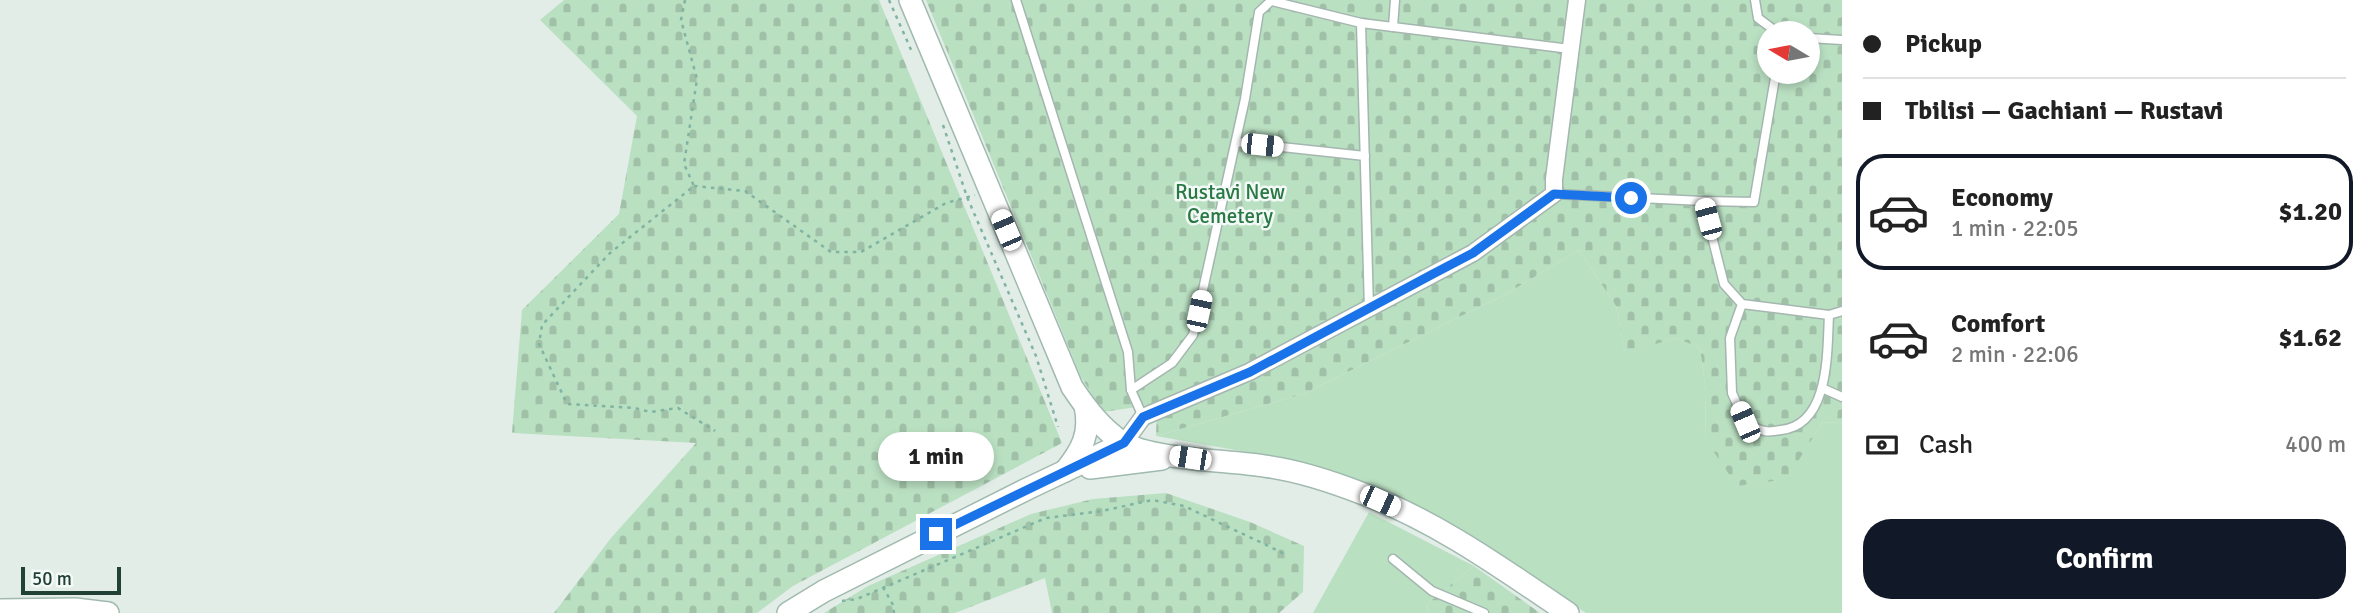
<!DOCTYPE html>
<meta charset="utf-8">
<style>
:root{--surface:#fff;--page:#f6f6f6;--text:#222;--muted:#767676;--line:#e0e0e0;--accent:#111827}
body{margin:0;font-family:Signika,sans-serif;background:var(--page);color:var(--text);height:100vh;display:flex;flex-direction:column;font-size:26px;white-space:nowrap}
*{box-sizing:border-box;margin:0}
p{font-size:23px;color:var(--muted)}
.icon{flex:none;width:38px;height:38px;fill:none;stroke:currentColor;stroke-width:2;stroke-linecap:round;stroke-linejoin:round}
.map{position:relative;flex:1;overflow:hidden}
.side{display:flex;flex-direction:column;background:var(--surface);width:525px}
.side>*{flex:none}
.hud{display:grid;align-content:center;height:154px;padding:0 21px;background:var(--surface)}
.needle{width:46px;rotate:280deg}
.fabs{position:absolute;left:1757px;top:21px;display:grid;gap:14px}
.fabs a{display:grid;place-items:center;width:63px;height:63px;border-radius:50%;background:var(--surface);box-shadow:0 4px 10px #0003;font-size:35px}
.scale{position:absolute;left:21px;bottom:18px;width:100px;box-sizing:border-box;padding-left:7px;border:4px solid #214036;border-top:0;font-size:19px;line-height:24px;white-space:nowrap;color:#214036;-webkit-text-stroke:5px #f3f9f6;paint-order:stroke}
.end{position:absolute;width:32px;height:32px;margin:-16px;border:9px solid #1a73e8;background:#fff;box-shadow:0 0 0 4px #fff}
.from{border-radius:50%}
.bubble{position:absolute;height:49px;border-radius:24px;background:var(--surface);box-shadow:0 4px 10px #0003;font-size:23px;font-weight:800;line-height:49px;text-align:center}
.car{position:absolute;width:21px;height:42px;margin:-21px -10px;border-radius:9px;box-shadow:0 0 5px 2px #0007;background:linear-gradient(#fff 24%,#345 0 40%,#fff 0 76%,#345 0 86%,#fff 0)}
.hud b{display:flex;align-items:center;gap:24px;height:66px;font-size:26px}
.hud b+b{border-top:2px solid var(--line)}
.hud i{width:18px;height:18px;background:var(--text)}
ul{padding:0;list-style:none}
li{display:flex;align-items:center;gap:21px;height:116px;margin:0 14px 10px;padding:0 7px;border:4px solid transparent;border-radius:28px}
li div{flex:1}
li b{display:block;font-size:26px}
li em{font-style:normal;font-weight:800}
li.on{border-color:var(--accent)}
li>.icon{width:63px;height:63px;stroke-width:1.5}
.pay{display:flex;align-items:center;gap:18px;height:77px;padding:0 21px;font-size:26px}
.pay p{margin-inline-start:auto}
.button{display:flex;gap:14px;margin-top:auto;padding:14px 21px}
.button a{flex:1;height:80px;border-radius:28px;background:var(--accent);color:#fff;font-size:28px;font-weight:800;line-height:80px;text-align:center}
main{display:flex;flex:1;min-height:0}
.map>svg:first-child{display:block}
.green{fill:#bae0c2}
.cemetery{fill:url(#cemetery-stones);fill-rule:evenodd}
.lines{fill:none;stroke-linecap:round;stroke-linejoin:round}
.service-casing{stroke:#a4b6af;stroke-width:11}
.minor-casing{stroke:#a4b6af;stroke-width:19}
.secondary-casing{stroke:#a0baaf;stroke-width:24}
.path{stroke:#80b3a1;stroke-width:2.5;stroke-dasharray:3.5 5;stroke-linecap:butt}
.service{stroke:#fff;stroke-width:8}
.minor{stroke:#fff;stroke-width:16}
.secondary{stroke:#fff;stroke-width:21}
.route{stroke:#1a73e8;stroke-width:9}
.labels{text-anchor:middle;dominant-baseline:central;stroke-width:5;stroke-linejoin:round;paint-order:stroke}
.park-label{font-size:21px;fill:#287944;stroke:#f3f9f6}
</style>
<main>
<div class="map">
<svg width="1842" height="613" viewBox="0 0 1842 613">
<defs>
<pattern id="cemetery-stones" width="16" height="16" patternUnits="userSpaceOnUse" patternTransform="scale(1.75)"><rect width="16" height="16" fill="#bae0c2"/><path d="M2 7V4a2 2 0 0 1 4 0v3zM10 15v-3a2 2 0 0 1 4 0v3z" fill="#a0c1a7"/></pattern>
</defs>
<rect width="100%" height="100%" fill="#e2ede8"/>
<g class="green">
<polygon points="1579,250 1616,306 1625,352 1676,338 1700,348 1706,392 1705,439 1786,479 1822,423 1842,422 1842,613 1586,613 1405,500 1358,480 1269,456 1156,436 1303,394 1508,293"/>
<polygon points="1369,512 1474,566 1428,603 1427,613 1313,613"/>
</g>
<g class="cemetery">
<polygon points="564,0 879,0 1062,443 793,586 757,613 554,613 611,538 696,443 512,433 522,310 619,214 637,116 540,20"/>
<path d="M926 0H1842V422L1822 423 1787 479 1737 486 1705 439 1706 392 1700 348 1676 338 1625 353 1616 306 1579 250 1508 293 1303 394 1156 436 1157 404 1103 412 1081 377ZM1769 33H1808V72H1769Z"/>
<polygon points="1166,493 1250,522 1304,546 1303,592 1279,613 1052,613 1045,578 955,613 824,613 868,586 1031,514 1093,499"/>
<polygon points="1474,566 1540,613 1427,613 1428,603"/>
</g>
<g class="lines">
<defs>
<g id="service">
<polyline points="1016,0 1128,352 1131,390 1143,417"/>
<polyline points="1755,0 1758,18 1778,33"/>
<polyline points="1272,1 1361,23 1570,49"/>
<polyline points="1361,23 1369,309"/>
<polyline points="1393,27 1395,0"/>
<polyline points="1808,38 1842,40"/>
<polyline points="1236,142 1365,156"/>
<polyline points="1554,194 1703,201 1724,284 1742,304 1829,315 1842,311"/>
<polyline points="1703,201 1754,202 1776,72"/>
<path d="M1742 304 1730 338 1732 393 1745 422C1751 425 1758 430 1765 431 1769 432 1776 431 1781 430 1830 425 1827 352 1829 315"/>
<polyline points="1822,388 1842,397"/>
<polyline points="1131,390 1172,363 1193,335 1245,99 1259,12 1272,0"/>
<polyline points="1393,559 1432,591 1484,613"/>
</g>
<polyline id="minor" points="1124,443 1143,417 1249,372 1473,253 1554,194 1554,179 1577,0"/>
<g id="secondary">
<path d="M910 0 1072 387C1086 408 1101 428 1122 442 1152 460 1228 460 1264 466 1296 470 1330 481 1361 493 1435 520 1503 569 1568 613"/>
<polyline points="1090,468 1162,459"/>
<path d="M1065 471C1082 450 1091 433 1085 406"/>
<polyline points="0,610 75,609 108,613"/>
<polyline points="788,613 824,591 1027,489 1124,443"/>
</g>
</defs>
<use href="#service" class="service-casing"/>
<use href="#minor" class="minor-casing"/>
<use href="#secondary" class="secondary-casing"/>
<g class="path">
<polyline points="685,0 681,20 697,79 684,164 694,186 610,253 542,325 539,344 567,404 635,408 650,412 678,408 715,431"/>
<polyline points="889,0 912,52"/>
<polyline points="943,125 967,197 1036,356 1058,427"/>
<polyline points="694,186 745,191 831,252 861,252 946,203 975,195"/>
<polyline points="883,587 893,605 894,613"/>
<polyline points="842,601 857,599 1046,518 1102,511 1152,500 1184,506 1281,552 1286,558"/>
</g>
<use href="#service" class="service"/>
<use href="#minor" class="minor"/>
<use href="#secondary" class="secondary"/>
</g>
<g class="lines">
<polyline class="route" points="936,534 1124,443 1143,417 1250,372 1431,275 1473,253 1554,194 1631,198"/>
</g>
<g class="labels">
<g class="park-label">
<text x="1230" y="192">Rustavi New<tspan x="1230" dy="24">Cemetery</tspan></text>
</g>
</g>
</svg>
<div class="fabs">
<a><svg class="needle" viewBox="-14 -14 28 28"><path d="M0-13l5 13h-10z" fill="#e53935"/><path d="M0 13l5-13h-10z" fill="#767676"/></svg></a>
</div>
<div class="scale">50 m</div>
<i class="end from" style="left:1631px;top:198px"></i>
<i class="end" style="left:936px;top:534px"></i>
<div class="bubble" style="left:878px;top:432px;width:116px">1 min</div>
<i class="car" style="left:1262px;top:145px;rotate:96deg"></i>
<i class="car" style="left:1708px;top:219px;rotate:345deg"></i>
<i class="car" style="left:1006px;top:230px;rotate:337deg"></i>
<i class="car" style="left:1199px;top:311px;rotate:12deg"></i>
<i class="car" style="left:1745px;top:422px;rotate:337deg"></i>
<i class="car" style="left:1190px;top:458px;rotate:279deg"></i>
<i class="car" style="left:1380px;top:501px;rotate:114deg"></i>
</div>
<section class="side">
<div class="hud">
<b><i class="from"></i>Pickup</b>
<b><i></i>Tbilisi — Gachiani — Rustavi</b>
</div>
<ul>
<li class="on"><svg class="icon" aria-label="car" viewBox="0 0 24 24"><path d="M5 17H2v-5l4-1 3-4h7l3 4 3 1v5h-3M9 17h6M6 11h13"/><circle cx="7" cy="17" r="2"/><circle cx="17" cy="17" r="2"/></svg><div><b>Economy</b><p>1 min · 22:05</p></div><em>$1.20</em></li>
<li><svg class="icon" aria-label="car" viewBox="0 0 24 24"><path d="M5 17H2v-5l4-1 3-4h7l3 4 3 1v5h-3M9 17h6M6 11h13"/><circle cx="7" cy="17" r="2"/><circle cx="17" cy="17" r="2"/></svg><div><b>Comfort</b><p>2 min · 22:06</p></div><em>$1.62</em></li>
</ul>
<div class="pay"><svg class="icon" aria-label="cash" viewBox="0 0 24 24"><path d="M3 7h18v10H3z"/><circle cx="12" cy="12" r="2"/></svg>Cash<p>400 m</p></div>
<div class="button"><a>Confirm</a></div>
</section>
</main>
